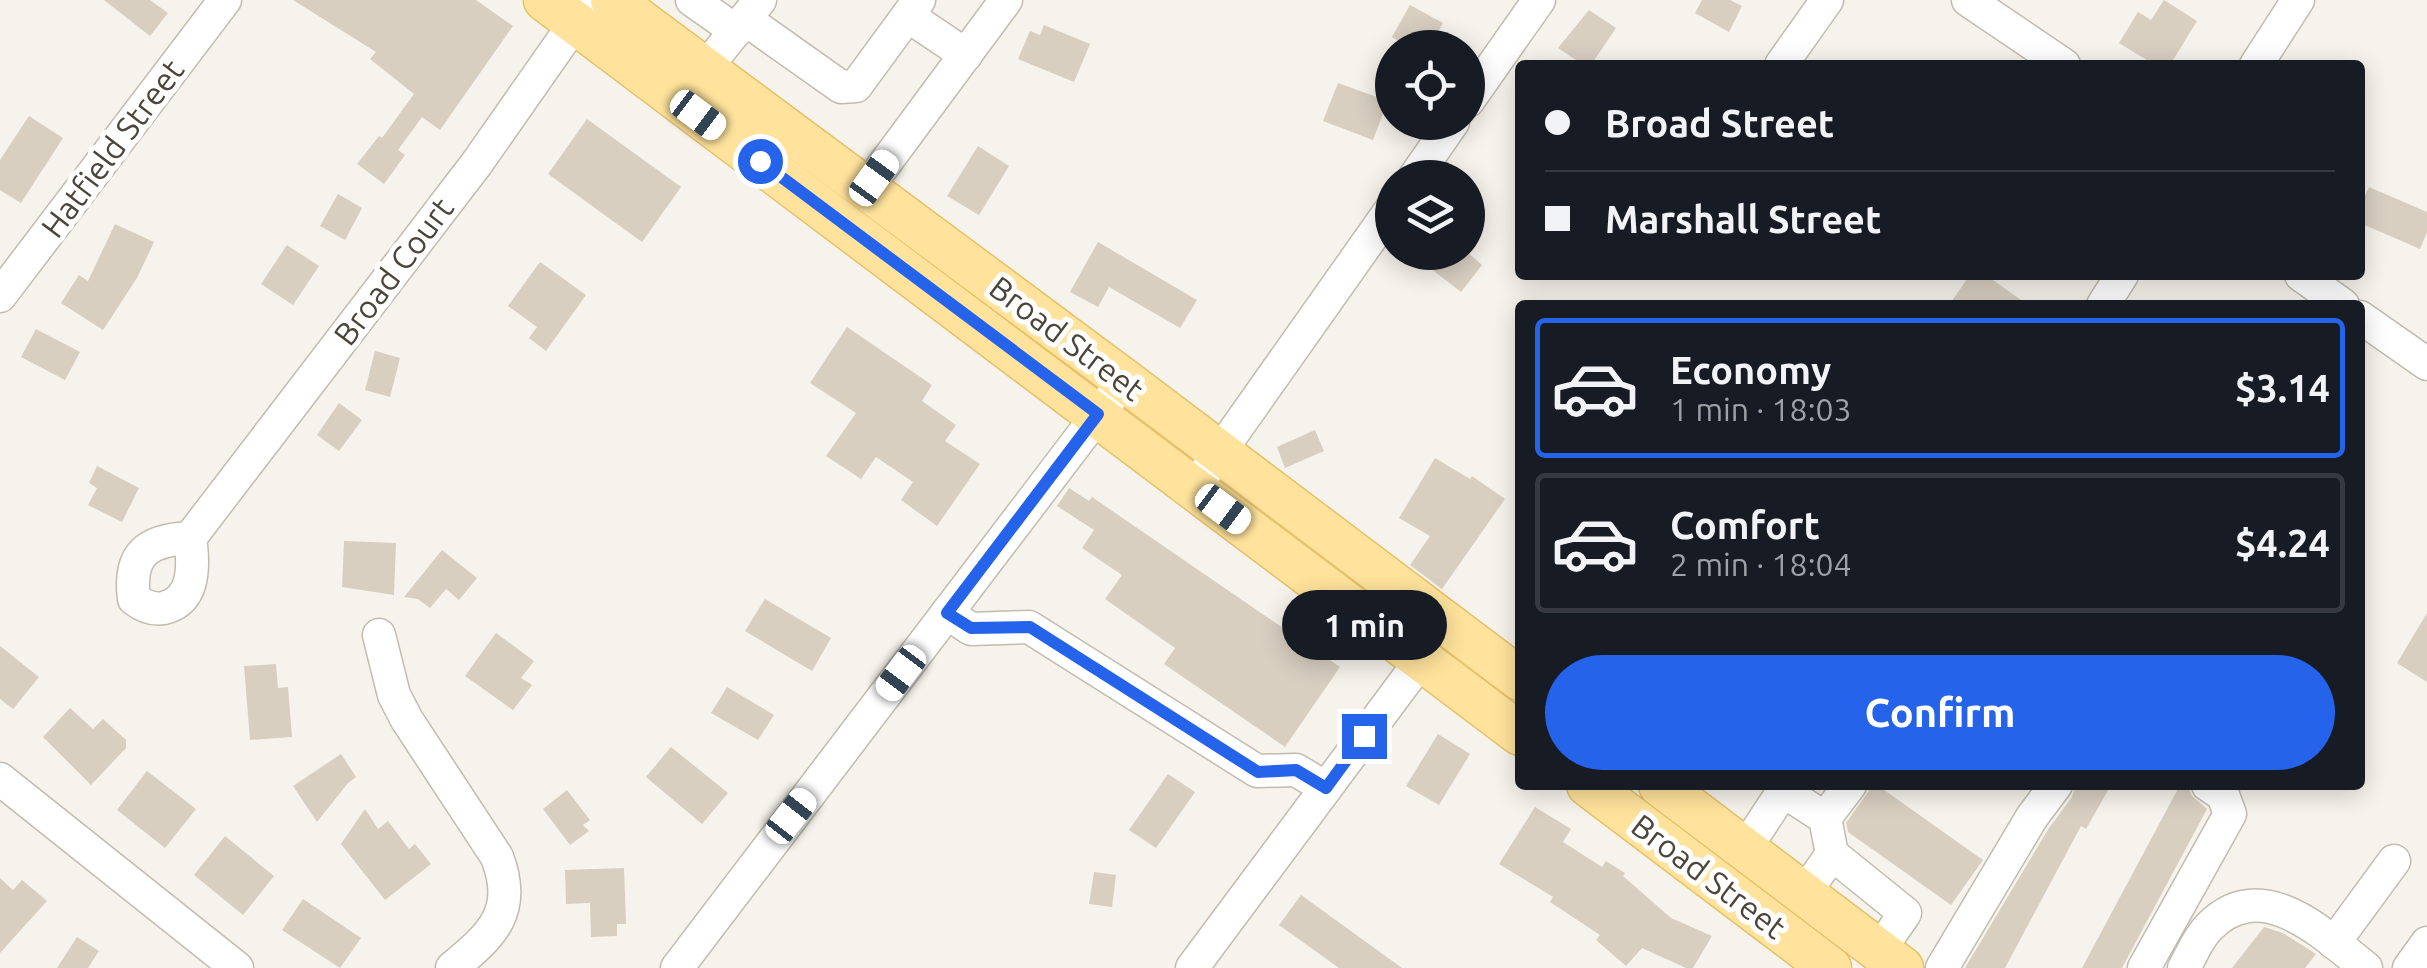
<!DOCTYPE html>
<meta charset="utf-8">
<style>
:root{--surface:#171b24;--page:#20242c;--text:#f1f3f6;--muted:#9ea1a6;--line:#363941;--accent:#2563eb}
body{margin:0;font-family:Ubuntu,sans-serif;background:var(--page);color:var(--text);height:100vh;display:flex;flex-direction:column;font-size:38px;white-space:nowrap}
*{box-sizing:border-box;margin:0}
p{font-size:32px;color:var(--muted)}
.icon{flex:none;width:55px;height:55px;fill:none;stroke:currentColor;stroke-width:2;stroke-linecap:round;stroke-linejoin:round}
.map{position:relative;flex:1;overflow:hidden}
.side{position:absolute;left:1515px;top:300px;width:850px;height:490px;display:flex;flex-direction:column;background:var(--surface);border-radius:10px;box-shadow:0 5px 25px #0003}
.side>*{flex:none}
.top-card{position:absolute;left:1515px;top:60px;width:850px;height:220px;border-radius:10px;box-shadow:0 5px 25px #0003;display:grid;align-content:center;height:220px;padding:0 30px;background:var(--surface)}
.fabs{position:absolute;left:1375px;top:30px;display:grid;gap:20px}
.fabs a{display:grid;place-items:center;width:110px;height:110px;border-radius:50%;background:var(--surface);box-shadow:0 5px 25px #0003;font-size:50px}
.end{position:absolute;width:45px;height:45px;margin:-22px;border:12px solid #2563eb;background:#fff;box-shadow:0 0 0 5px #fff}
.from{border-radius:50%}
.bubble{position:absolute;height:70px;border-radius:35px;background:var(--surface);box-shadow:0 5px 25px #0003;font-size:32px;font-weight:700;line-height:70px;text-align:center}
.car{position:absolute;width:30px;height:60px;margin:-30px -15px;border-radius:12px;box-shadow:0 0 8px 2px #0007;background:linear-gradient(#fff 24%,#345 0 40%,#fff 0 76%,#345 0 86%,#fff 0)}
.top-card b{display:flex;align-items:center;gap:35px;height:95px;font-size:38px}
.top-card b+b{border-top:2px solid var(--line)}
.top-card i{width:25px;height:25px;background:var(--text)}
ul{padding:18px 0 0;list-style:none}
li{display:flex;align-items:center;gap:30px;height:140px;margin:0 20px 15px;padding:0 10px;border:5px solid var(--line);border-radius:10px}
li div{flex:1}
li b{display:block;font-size:38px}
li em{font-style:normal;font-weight:700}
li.on{border-color:var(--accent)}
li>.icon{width:90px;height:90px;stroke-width:1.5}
.action{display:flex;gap:20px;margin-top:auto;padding:20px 30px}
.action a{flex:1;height:115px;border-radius:60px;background:var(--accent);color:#fff;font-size:40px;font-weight:700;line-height:115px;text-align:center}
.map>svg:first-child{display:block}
.building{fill:#d8cfc1}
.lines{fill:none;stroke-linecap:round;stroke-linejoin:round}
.minor-casing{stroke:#c2bbae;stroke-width:35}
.major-casing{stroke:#e6c16a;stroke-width:45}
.minor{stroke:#fff;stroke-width:32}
.major{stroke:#ffe39c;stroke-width:42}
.route{stroke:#2563eb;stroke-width:12}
.labels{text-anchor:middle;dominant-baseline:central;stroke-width:10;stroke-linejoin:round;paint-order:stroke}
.street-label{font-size:32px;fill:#4b4439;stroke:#fff}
</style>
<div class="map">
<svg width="2427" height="968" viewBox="0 0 2427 968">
<rect width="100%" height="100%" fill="#f6f3ec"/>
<g class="building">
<polygon points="104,0 150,0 168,13 150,36"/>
<polygon points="293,0 476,0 513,26 440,130 422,117 398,150 405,155 384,184 357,164 379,136 382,138 414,94 370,59 376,52"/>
<polygon points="1702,0 1730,0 1742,6 1729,32 1695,13"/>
<polygon points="2164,0 2197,21 2170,65 2155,65 2119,43 2138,12 2151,20"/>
<polygon points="1410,5 1443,23 1430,48 1411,48 1392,37"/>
<polygon points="1589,10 1616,28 1591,65 1583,65 1558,48"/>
<polygon points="1044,25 1090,44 1074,82 1018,59 1030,31 1040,35"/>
<polygon points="1338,83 1388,101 1373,140 1323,121"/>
<polygon points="29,116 63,138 21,203 0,190 0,160"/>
<polygon points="587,119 681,187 642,242 548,174"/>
<polygon points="978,146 1009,166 979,215 947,196"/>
<polygon points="2369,187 2427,212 2427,232 2420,249 2360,223 2360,207"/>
<polygon points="338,194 362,208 345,240 320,226"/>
<polygon points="115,224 154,242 137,278 103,330 61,303 79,275 88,281"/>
<polygon points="1098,242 1197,300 1180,328 1109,287 1098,307 1070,292"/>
<polygon points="287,245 319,266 293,305 261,284"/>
<polygon points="1443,252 1467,252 1482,265 1461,292 1430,268"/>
<polygon points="540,262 586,295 546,351 529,338 537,327 508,306"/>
<polygon points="1970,275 1986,275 2028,305 1949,305"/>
<polygon points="847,327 932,385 922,401 956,425 945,441 980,464 937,526 901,500 913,482 876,457 861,479 826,456 856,413 810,383"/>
<polygon points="36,329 80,352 65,380 21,357"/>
<polygon points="375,351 400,358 390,397 365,390"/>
<polygon points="339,403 362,420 339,451 317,435"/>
<polygon points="1315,430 1324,451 1285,468 1277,447"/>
<polygon points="1435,458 1470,479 1472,476 1505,499 1442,589 1410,565 1430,536 1399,518"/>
<polygon points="97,466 139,488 122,522 88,505 97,488 89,483"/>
<polygon points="1069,488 1089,501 1092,497 1340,667 1285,747 1164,664 1175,648 1105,599 1122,575 1082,548 1094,530 1057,506"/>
<polygon points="344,541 396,543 394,595 342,587"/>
<polygon points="442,550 477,578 459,600 446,589 430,608 418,599 404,597"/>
<polygon points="765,599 831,638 812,671 745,631"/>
<polygon points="2427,613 2427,682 2397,663"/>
<polygon points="496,633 534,661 521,678 532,685 513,710 465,676"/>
<polygon points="0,646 39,677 13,709 0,699"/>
<polygon points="276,664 278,688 288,687 292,737 250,740 244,666"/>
<polygon points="727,687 774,715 758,740 711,713"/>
<polygon points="70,708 93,729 103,719 126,740 126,748 91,785 43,737"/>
<polygon points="1438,734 1470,754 1439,805 1406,786"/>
<polygon points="671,747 728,793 702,824 646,777"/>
<polygon points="341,754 356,777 348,783 317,822 293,786"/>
<polygon points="147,771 196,809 165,848 117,810"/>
<polygon points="1168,774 1195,792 1156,848 1129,830"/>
<polygon points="1873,785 1877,785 1983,860 1951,905 1848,832 1846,823"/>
<polygon points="2076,785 2111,785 2086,829 2081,826 2005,968 1965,968 2049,828 2072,797"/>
<polygon points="2180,785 2189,788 2191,795 2207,809 2122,968 2082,968"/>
<polygon points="567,790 590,820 583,825 589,831 570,845 543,809"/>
<polygon points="1535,807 1571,829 1563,842 1602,867 1606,861 1625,873 1623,876 1671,918 1712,936 1693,968 1686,968 1642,948 1626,966 1596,940 1600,935 1550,902 1553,897 1499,864"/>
<polygon points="365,809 378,829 388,821 409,849 415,844 431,864 385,900 341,844"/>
<polygon points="225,836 274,876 243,915 194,875"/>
<polygon points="624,868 626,924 617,924 617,936 591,937 590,903 566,904 565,870"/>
<polygon points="1094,872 1116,875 1112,907 1089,904"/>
<polygon points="0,878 13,890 22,880 47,901 0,953"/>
<polygon points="1301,895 1402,968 1339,968 1279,925"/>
<polygon points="303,899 361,938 340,968 282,930"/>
<polygon points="2264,927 2283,933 2316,954 2305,968 2232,968"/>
<polygon points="77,937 99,951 88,968 57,968"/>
</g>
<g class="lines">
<defs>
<g id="minor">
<polyline points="692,0 736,31"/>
<polyline points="1968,0 2064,65"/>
<polyline points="908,16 966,55"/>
<polyline points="745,19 841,87 856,86 919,0"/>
<polyline points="1781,65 1827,0"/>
<polyline points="2256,65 2298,0"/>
<polyline points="705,69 760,0"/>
<polyline points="1468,101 1539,0"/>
<polyline points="1414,178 1453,122"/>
<polyline points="866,189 1006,0"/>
<polyline points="2301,275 2343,305"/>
<polyline points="0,296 225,0"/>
<polyline points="2103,305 2122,275"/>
<polyline points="2360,317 2427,364"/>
<polyline points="1195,487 1392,208"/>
<polyline points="190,538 477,163 591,0"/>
<path d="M190 538C194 564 196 600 164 608 152 610 143 606 134 599 128 553 148 540 190 538Z"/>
<polyline points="947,613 971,629 1029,627 1257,771 1296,770 1326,788"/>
<path d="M379 635 394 695 407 720 497 857C518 912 492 935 452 968"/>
<polyline points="0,779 237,968"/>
<polyline points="1783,791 1825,818 1832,854"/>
<polyline points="1825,818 1850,785"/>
<polyline points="1745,849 1787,785"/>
<polyline points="1804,894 1832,854 1905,913 1879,951"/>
<polyline points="2334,943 2394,861"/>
<polyline points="677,968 1110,399"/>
<polyline points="1192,968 1422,659"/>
<polyline points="1942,968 2032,817 2056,785"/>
<polyline points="2144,968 2230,814 2223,795 2208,785"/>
<path d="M2184 968C2191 956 2198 938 2209 927 2262 873 2323 934 2366 968"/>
<polyline points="2409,968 2427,943"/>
</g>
<g id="major">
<polyline points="545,0 1520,734"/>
<polyline points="612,0 1124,380 1520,679"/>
<polyline points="1588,785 1830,968"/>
<polyline points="1660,785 1902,968"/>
</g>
</defs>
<use href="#minor" class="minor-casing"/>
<use href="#major" class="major-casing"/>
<use href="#minor" class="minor"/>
<use href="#major" class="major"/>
</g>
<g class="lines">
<polyline class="route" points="760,161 1098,414 947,613 971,628 1030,627 1258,772 1296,770 1326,788 1364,736"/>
</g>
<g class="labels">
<g class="street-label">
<text transform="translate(112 148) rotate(-53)">Hatfield Street</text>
<text transform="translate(393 271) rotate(-53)">Broad Court</text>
<text transform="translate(1067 338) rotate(37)">Broad Street</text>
<text transform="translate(1709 876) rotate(37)">Broad Street</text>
</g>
</g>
</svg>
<div class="fabs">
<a><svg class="icon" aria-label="locate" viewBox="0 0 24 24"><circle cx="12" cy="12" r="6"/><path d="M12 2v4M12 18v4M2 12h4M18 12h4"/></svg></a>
<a><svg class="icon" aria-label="layers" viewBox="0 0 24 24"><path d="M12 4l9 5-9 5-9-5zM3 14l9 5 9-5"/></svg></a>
</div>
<i class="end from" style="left:760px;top:161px"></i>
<i class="end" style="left:1364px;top:736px"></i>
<div class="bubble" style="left:1282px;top:590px;width:165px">1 min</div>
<i class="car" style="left:698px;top:115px;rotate:127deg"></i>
<i class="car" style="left:874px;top:178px;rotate:36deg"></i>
<i class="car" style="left:1223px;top:509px;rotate:127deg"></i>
<i class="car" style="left:901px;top:673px;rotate:217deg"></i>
<i class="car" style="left:791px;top:816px;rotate:38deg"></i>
<div class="top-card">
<b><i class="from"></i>Broad Street</b>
<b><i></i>Marshall Street</b>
</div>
<section class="side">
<ul>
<li class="on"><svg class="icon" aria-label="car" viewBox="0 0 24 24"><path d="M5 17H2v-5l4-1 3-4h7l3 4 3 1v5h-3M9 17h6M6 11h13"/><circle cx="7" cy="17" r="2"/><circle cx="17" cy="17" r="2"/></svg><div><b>Economy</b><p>1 min · 18:03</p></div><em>$3.14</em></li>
<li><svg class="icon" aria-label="car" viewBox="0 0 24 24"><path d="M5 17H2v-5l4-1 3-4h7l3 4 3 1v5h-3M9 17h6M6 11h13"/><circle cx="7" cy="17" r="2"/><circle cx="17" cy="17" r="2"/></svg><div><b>Comfort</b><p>2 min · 18:04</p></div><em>$4.24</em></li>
</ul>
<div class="action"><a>Confirm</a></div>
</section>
</div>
